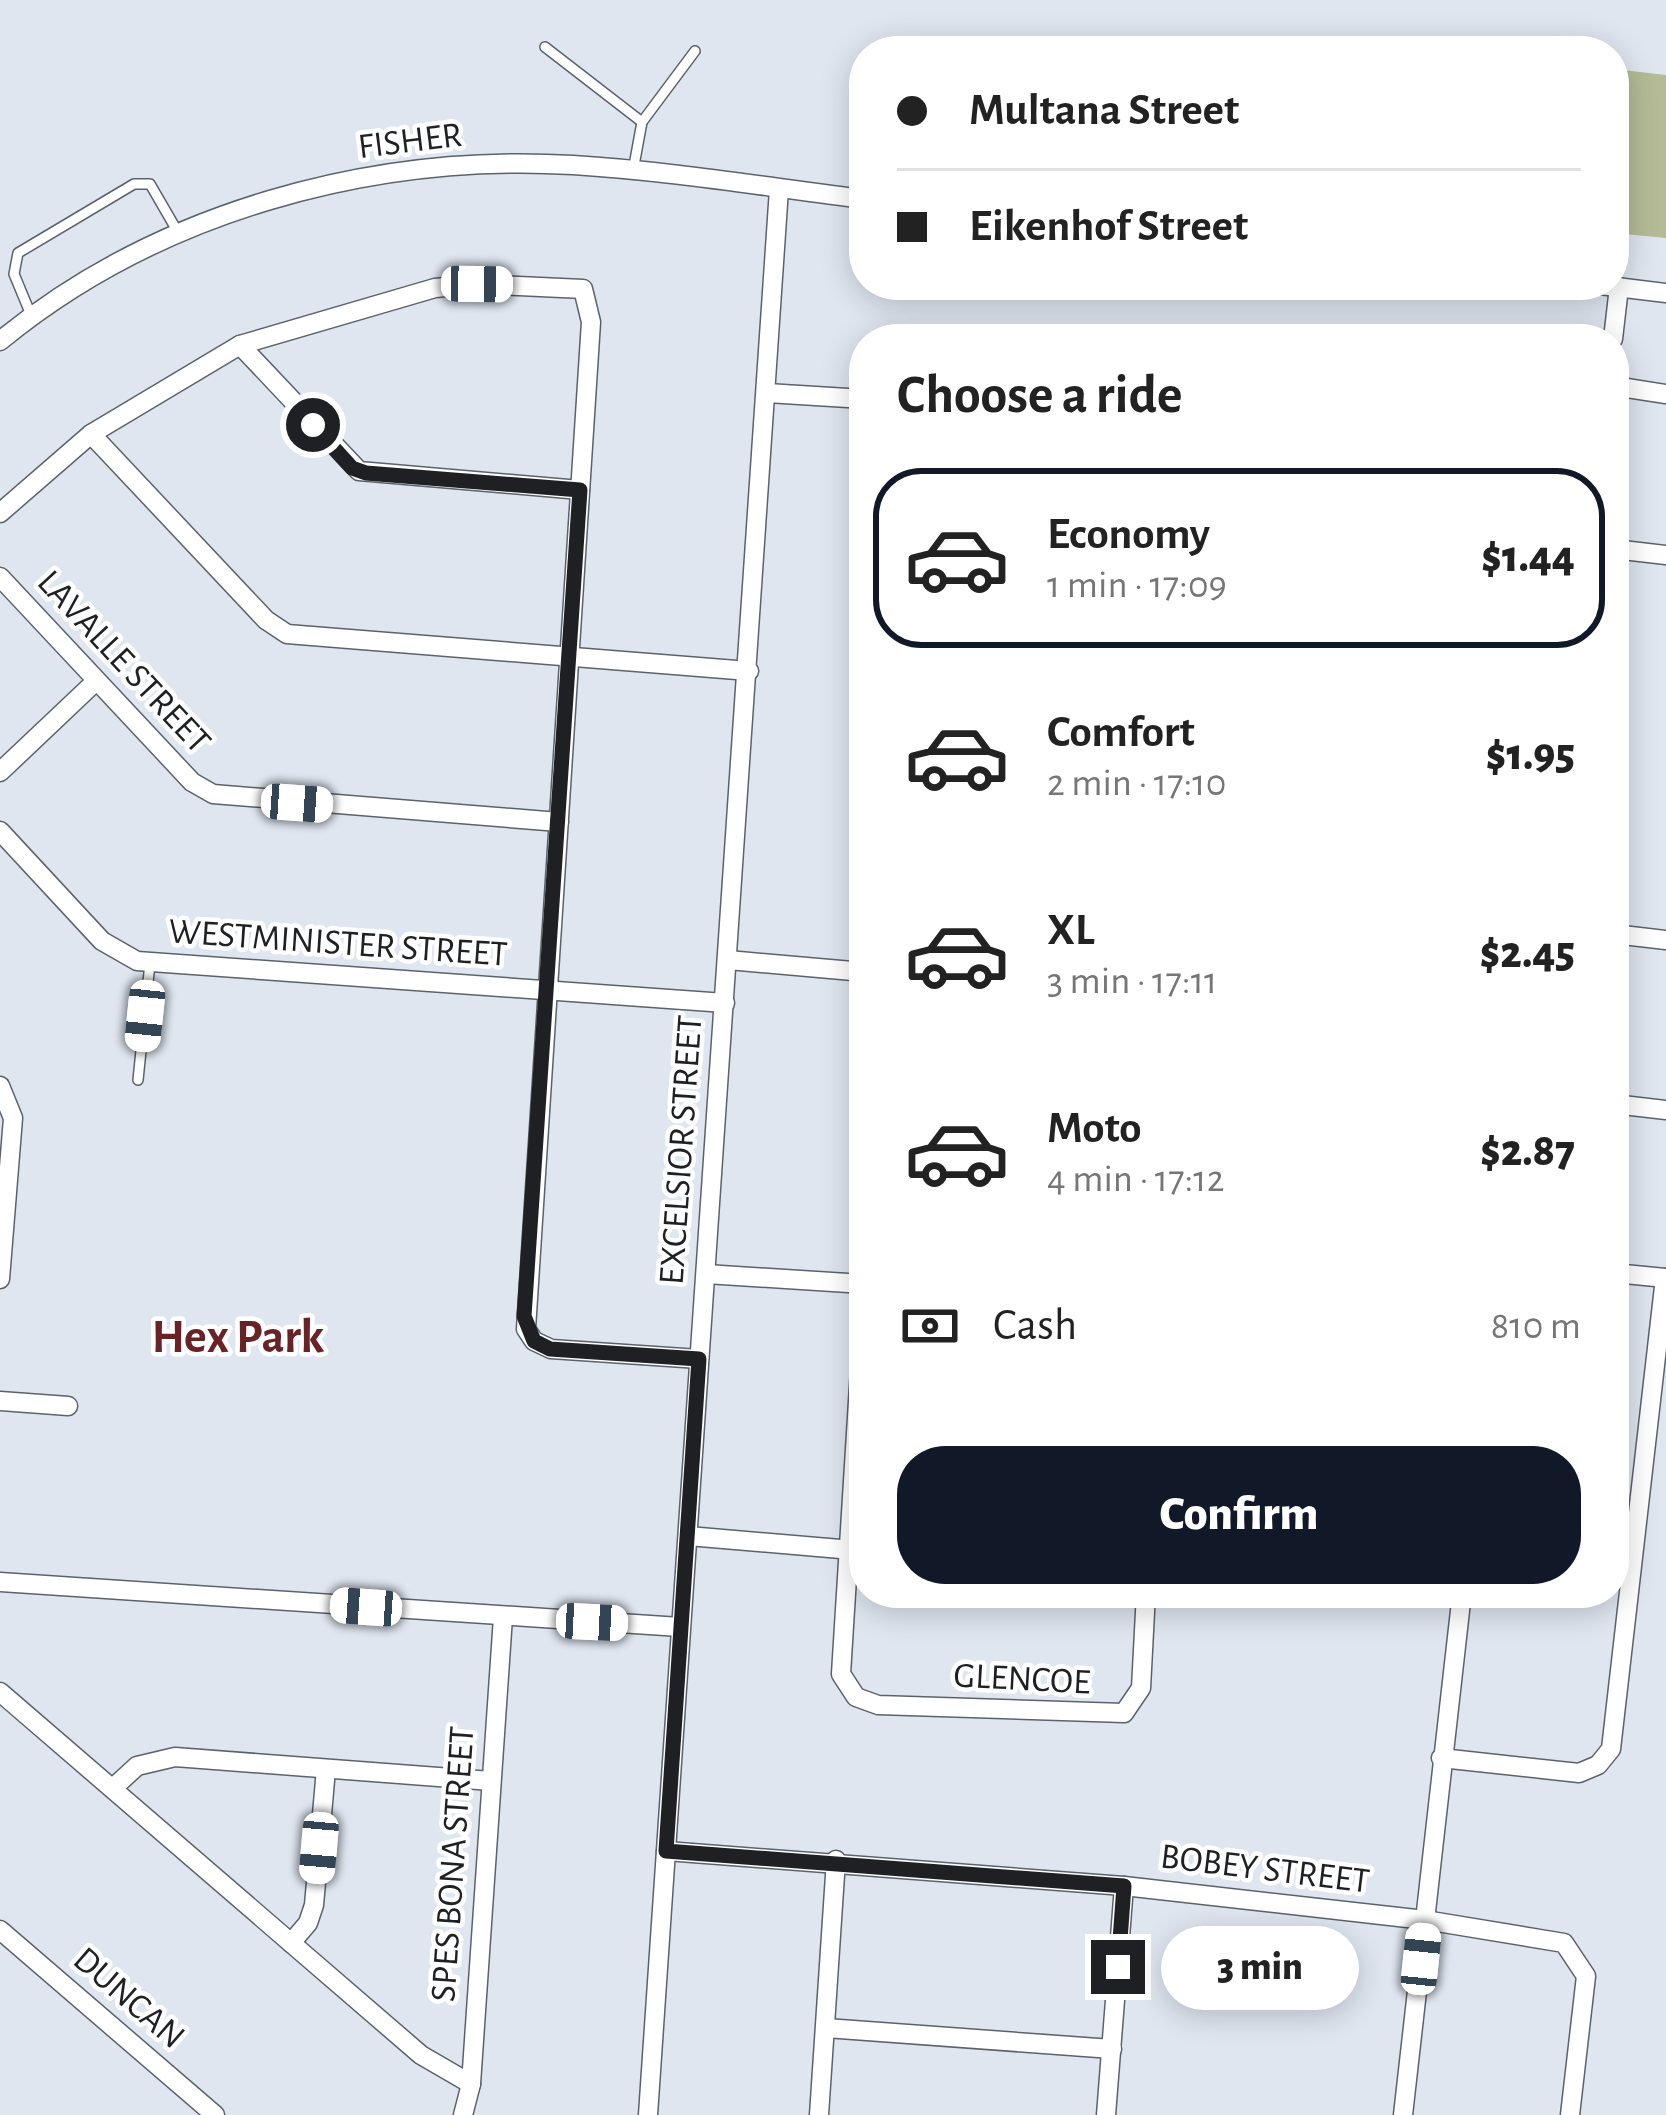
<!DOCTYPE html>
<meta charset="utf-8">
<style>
:root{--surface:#fff;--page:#f6f6f6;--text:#222;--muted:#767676;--line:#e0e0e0;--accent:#111827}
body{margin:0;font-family:"Alegreya Sans",sans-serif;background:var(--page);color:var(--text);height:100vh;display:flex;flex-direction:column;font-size:45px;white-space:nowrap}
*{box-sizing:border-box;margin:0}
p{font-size:39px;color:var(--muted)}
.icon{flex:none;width:66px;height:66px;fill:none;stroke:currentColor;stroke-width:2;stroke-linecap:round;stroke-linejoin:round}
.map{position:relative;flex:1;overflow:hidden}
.side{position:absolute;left:849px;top:324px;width:780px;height:1284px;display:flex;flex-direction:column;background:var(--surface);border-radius:48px;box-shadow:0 6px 30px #0003}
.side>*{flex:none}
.top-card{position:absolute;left:849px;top:36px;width:780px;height:264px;border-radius:48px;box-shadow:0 6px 30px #0003;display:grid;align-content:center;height:264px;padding:0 48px;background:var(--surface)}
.end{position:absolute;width:54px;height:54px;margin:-27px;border:15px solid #1e2024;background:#fff;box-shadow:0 0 0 6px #fff}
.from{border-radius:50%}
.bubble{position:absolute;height:84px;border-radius:42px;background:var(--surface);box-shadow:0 6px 30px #0003;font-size:39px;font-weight:800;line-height:84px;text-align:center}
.car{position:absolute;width:36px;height:72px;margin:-36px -18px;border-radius:15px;box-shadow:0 0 9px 3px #0007;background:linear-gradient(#fff 24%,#345 0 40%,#fff 0 76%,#345 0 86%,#fff 0)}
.top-card b{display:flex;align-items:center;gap:42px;height:114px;font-size:45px}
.top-card b+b{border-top:3px solid var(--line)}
.top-card i{width:30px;height:30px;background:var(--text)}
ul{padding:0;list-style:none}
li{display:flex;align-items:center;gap:36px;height:180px;margin:0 24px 18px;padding:0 24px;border:6px solid transparent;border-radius:48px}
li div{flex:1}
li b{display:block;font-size:45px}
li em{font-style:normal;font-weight:800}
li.selected{border-color:var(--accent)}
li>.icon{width:108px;height:108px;stroke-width:1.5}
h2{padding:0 48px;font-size:54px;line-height:144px}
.pay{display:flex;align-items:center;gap:30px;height:132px;padding:0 48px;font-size:45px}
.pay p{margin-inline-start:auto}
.cta{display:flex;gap:24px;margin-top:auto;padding:24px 48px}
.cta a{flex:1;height:138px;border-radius:48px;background:var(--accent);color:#fff;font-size:48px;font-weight:800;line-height:138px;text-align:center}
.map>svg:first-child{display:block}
.green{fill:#b4bb96}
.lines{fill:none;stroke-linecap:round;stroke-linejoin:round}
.service-casing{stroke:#5c626b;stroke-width:12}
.minor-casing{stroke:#5c626b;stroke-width:21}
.service{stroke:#fff;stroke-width:9}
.minor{stroke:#fff;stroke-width:18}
.route{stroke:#1e2024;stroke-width:15}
.labels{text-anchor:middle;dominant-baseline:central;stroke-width:9;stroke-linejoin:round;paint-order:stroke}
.street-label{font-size:36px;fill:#1e2024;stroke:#fff}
.district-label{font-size:48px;font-weight:bold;fill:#692326;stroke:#fff}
</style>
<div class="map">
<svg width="1666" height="2115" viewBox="0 0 1666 2115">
<rect width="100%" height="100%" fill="#dfe6f0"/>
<polygon class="green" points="1614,69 1666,75 1666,238 1614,233"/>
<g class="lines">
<defs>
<g id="service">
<polyline points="545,47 642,122"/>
<polyline points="633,171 642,122 695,51"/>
<polyline points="31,315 14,274 18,253 134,184 150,184 179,234"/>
<polyline points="138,1080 150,963"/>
</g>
<g id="minor">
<polyline points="1600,285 1666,293"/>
<polyline points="1613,339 1619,287"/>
<path d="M0 341C157 212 371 153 573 165 670 171 767 187 864 199"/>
<polyline points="240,345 359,471 580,490"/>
<polyline points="1614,386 1666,394"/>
<polyline points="767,393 864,399"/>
<polyline points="91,434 266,620 287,634 749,671"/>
<polyline points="0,513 91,434 240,345 435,288 477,284 583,289 591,322 526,1329 534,1341 551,1349 699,1359"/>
<polyline points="1614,549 1666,555"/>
<polyline points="0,577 192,782 213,794 559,822"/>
<polyline points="0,772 95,682"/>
<polyline points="0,831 102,941 137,961 725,1003"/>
<polyline points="1614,934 1666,940"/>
<polyline points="728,960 864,972"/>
<polyline points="0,1086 13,1118 0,1279"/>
<polyline points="1614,1104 1666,1110"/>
<polyline points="1614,1273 1666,1278"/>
<polyline points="706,1274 864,1284"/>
<polyline points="864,1305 841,1674 856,1697 878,1705 1124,1713 1141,1688 1146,1593"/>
<polyline points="0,1401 68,1406"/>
<polyline points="688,1536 864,1551"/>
<polyline points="0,1582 680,1627"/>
<polyline points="0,1692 421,2055 471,2084"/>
<polyline points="1441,1758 1579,1773 1598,1765 1611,1749 1665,1278"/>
<polyline points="113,1788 137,1766 175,1757 491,1781"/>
<polyline points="666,1851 1124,1886 1425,1920 1564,1943 1586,1976 1570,2115"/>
<polyline points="0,1930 215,2115"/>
<polyline points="291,1943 308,1923 314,1905 326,1769"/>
<polyline points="826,2028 1112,2049"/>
<polyline points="463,2115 471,2084 503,1617"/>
<polyline points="648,2115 779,189"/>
<polyline points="819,2115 836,1860"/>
<polyline points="1106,2115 1124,1886"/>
<polyline points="1403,2115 1462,1593"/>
</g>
</defs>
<use href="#service" class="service-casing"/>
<use href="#minor" class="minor-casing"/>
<use href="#service" class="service"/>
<use href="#minor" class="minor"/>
</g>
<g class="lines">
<polyline class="route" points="313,425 352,468 366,473 580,490 524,1316 534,1341 550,1349 699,1359 666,1851 1124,1886 1118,1967"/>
</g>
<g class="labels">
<g class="street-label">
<text transform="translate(410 141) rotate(-7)">FISHER</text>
<text transform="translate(124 662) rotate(47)">LAVALLE STREET</text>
<text transform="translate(338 943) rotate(4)">WESTMINISTER STREET</text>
<text transform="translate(681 1150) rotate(-86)">EXCELSIOR STREET</text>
<text transform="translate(1022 1679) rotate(3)">GLENCOE</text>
<text transform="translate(453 1864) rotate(-86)">SPES BONA STREET</text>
<text transform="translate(1265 1869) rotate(7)">BOBEY STREET</text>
<text transform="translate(129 1998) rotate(41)">DUNCAN</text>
</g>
<g class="district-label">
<text x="238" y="1338">Hex Park</text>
</g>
</g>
</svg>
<i class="end from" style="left:313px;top:425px"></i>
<i class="end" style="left:1118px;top:1967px"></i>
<div class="bubble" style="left:1161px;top:1926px;width:198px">3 min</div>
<i class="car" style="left:477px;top:284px;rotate:91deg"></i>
<i class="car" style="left:297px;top:803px;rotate:94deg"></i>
<i class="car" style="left:145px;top:1016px;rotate:186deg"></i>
<i class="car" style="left:366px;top:1607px;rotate:274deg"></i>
<i class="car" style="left:592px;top:1622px;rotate:93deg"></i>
<i class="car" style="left:319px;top:1848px;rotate:185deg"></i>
<i class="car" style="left:1421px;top:1959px;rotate:6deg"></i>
<div class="top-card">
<b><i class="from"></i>Multana Street</b>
<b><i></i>Eikenhof Street</b>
</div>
<section class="side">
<h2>Choose a ride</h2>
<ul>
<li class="selected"><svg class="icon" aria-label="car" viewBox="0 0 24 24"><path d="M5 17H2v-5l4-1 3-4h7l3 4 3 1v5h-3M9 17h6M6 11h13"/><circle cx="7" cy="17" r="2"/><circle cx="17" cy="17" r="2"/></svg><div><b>Economy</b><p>1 min · 17:09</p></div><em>$1.44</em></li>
<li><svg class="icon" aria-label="car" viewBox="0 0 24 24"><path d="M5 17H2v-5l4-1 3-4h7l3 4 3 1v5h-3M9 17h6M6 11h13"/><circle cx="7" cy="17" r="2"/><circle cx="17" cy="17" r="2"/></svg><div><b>Comfort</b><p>2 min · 17:10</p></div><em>$1.95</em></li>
<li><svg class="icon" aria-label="car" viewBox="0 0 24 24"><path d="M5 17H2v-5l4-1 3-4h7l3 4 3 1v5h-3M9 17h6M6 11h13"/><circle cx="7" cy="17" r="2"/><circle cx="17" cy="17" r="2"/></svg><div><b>XL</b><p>3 min · 17:11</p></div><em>$2.45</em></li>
<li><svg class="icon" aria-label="car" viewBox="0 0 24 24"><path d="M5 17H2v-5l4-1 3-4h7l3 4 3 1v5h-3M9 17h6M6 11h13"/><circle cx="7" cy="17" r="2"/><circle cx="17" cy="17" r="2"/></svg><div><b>Moto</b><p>4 min · 17:12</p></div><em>$2.87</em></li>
</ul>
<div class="pay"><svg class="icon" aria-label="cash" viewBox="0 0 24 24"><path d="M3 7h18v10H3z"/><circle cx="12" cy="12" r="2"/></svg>Cash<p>810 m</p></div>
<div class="cta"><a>Confirm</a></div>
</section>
</div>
